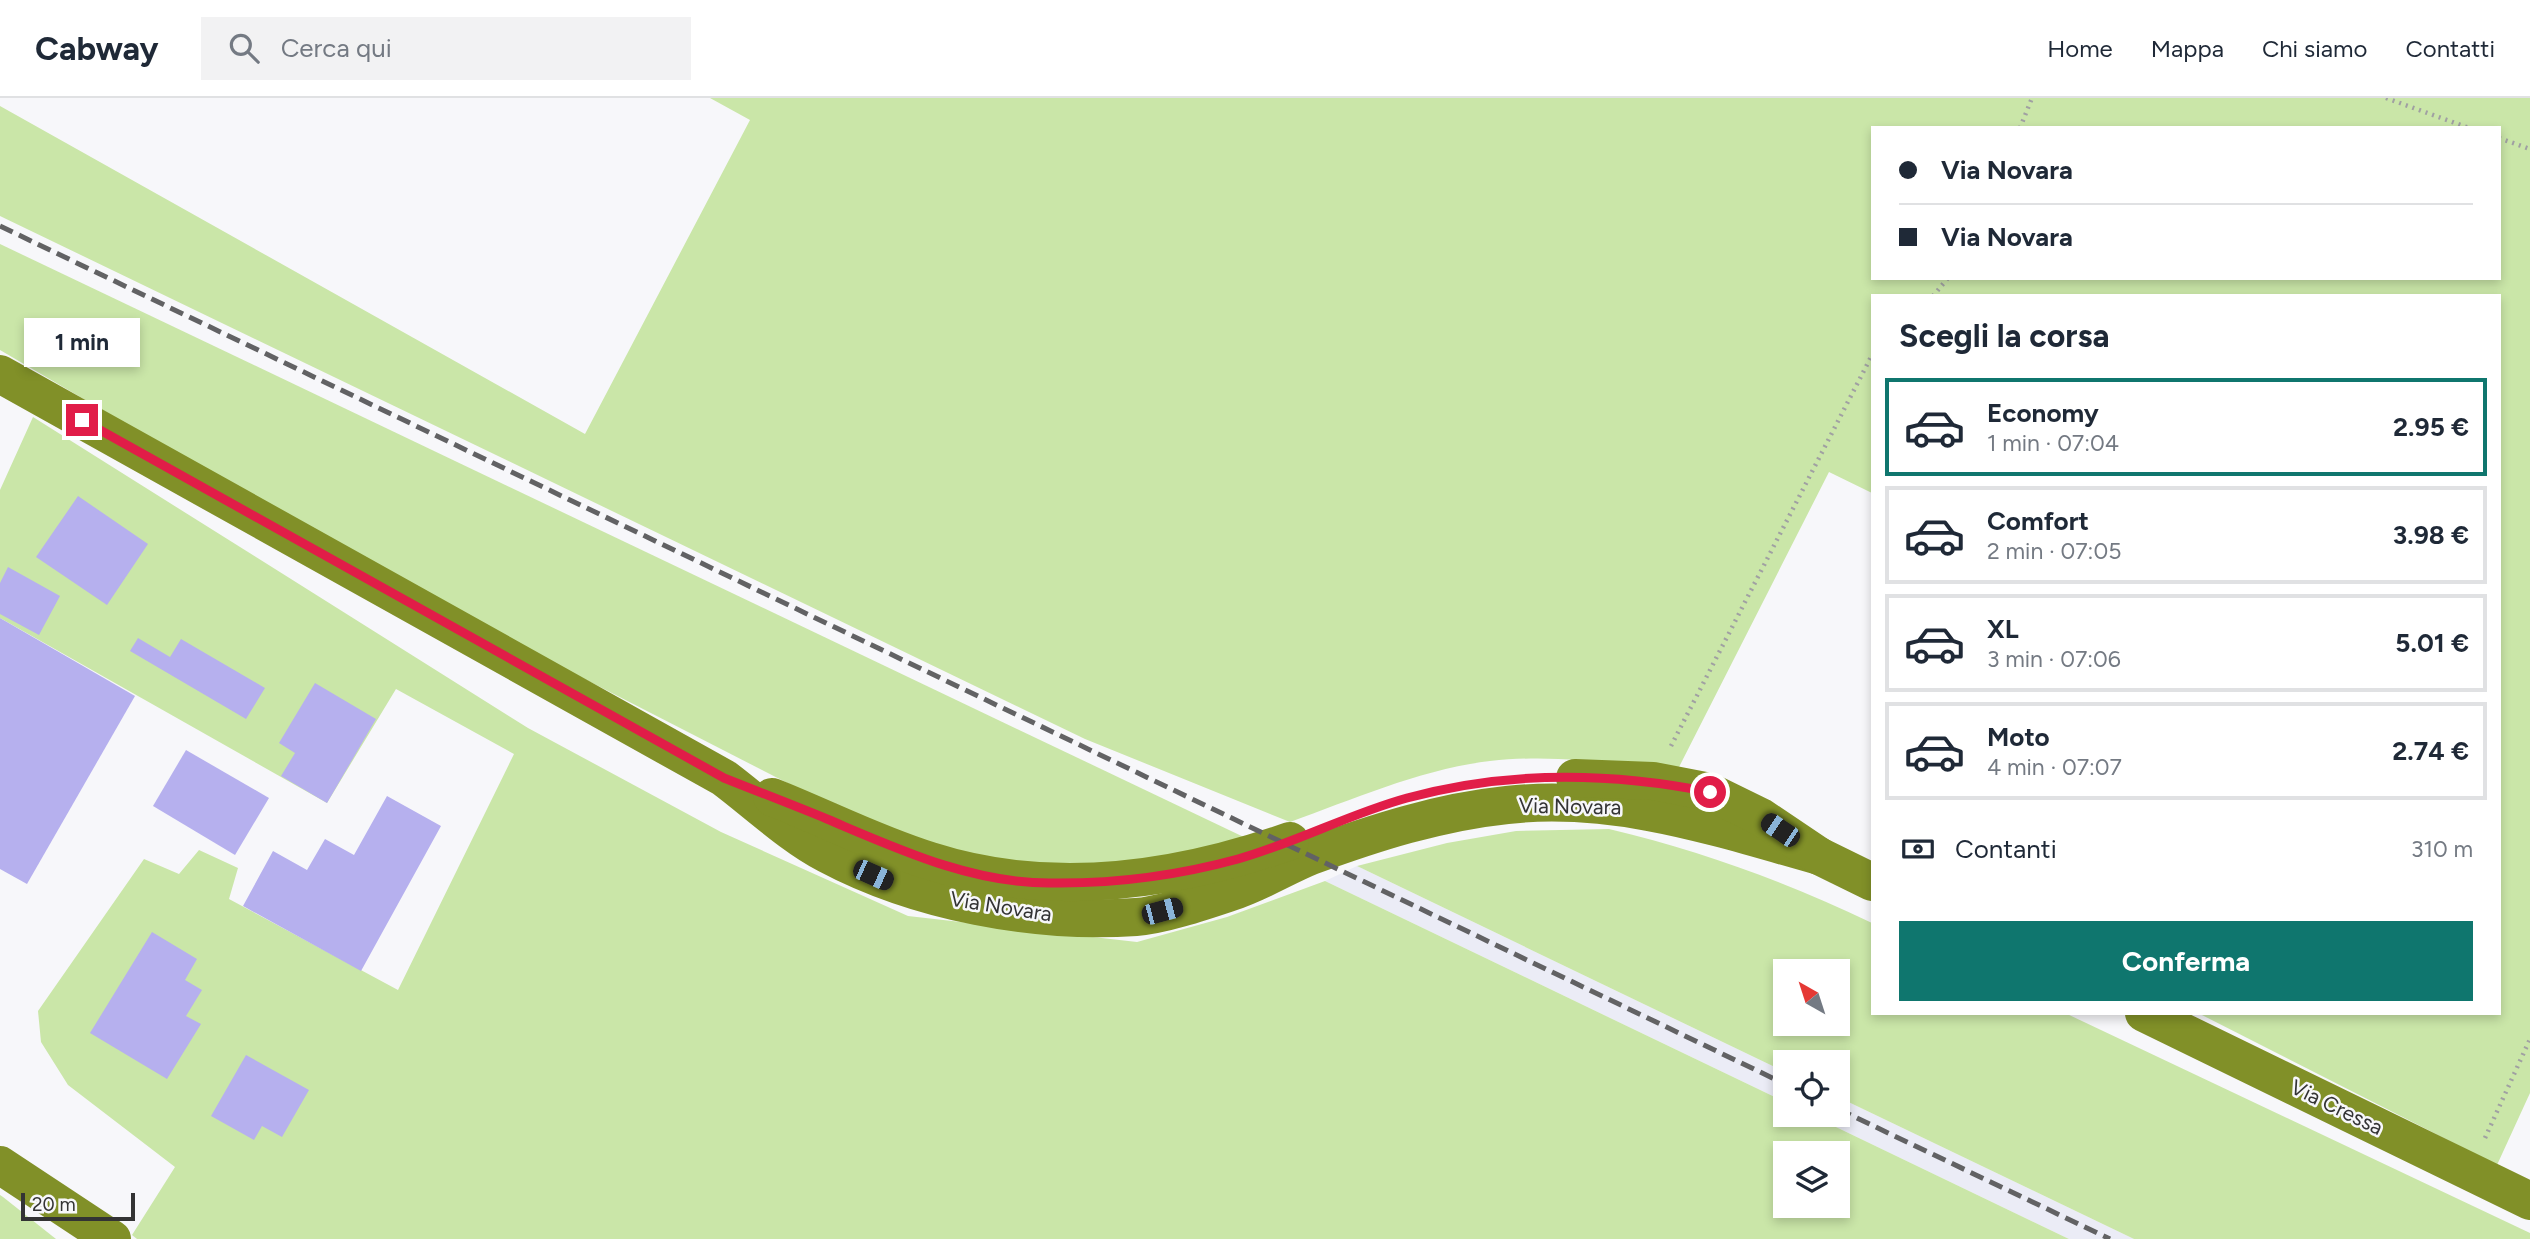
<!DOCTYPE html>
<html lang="it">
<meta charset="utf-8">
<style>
:root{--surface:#fff;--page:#f2f2f3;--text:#1f2937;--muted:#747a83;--line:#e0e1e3;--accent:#0f766e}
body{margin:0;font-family:Figtree,sans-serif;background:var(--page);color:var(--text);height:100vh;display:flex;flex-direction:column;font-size:26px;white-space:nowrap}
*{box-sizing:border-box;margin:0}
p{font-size:23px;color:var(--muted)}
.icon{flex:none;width:38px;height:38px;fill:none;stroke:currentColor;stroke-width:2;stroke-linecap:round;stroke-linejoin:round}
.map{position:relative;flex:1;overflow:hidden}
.drawer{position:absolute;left:1871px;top:196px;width:630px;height:721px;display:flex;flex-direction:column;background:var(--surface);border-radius:0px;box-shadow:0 4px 10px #0003}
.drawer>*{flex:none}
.banner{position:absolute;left:1871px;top:28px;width:630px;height:154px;border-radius:0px;box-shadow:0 4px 10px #0003;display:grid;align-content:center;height:154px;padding:0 28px;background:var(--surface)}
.needle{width:46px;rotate:321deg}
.controls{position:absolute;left:1773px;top:861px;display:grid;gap:14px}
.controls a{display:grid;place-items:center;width:77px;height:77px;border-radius:0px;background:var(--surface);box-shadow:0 4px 10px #0003;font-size:35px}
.scale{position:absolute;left:21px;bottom:18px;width:114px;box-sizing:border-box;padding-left:7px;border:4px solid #333334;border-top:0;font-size:19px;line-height:24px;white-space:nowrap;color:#333334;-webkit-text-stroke:5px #f7f7fa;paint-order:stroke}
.end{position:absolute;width:32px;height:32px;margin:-16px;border:9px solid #e11d48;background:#fff;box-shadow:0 0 0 4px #fff}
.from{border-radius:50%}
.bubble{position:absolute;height:49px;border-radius:0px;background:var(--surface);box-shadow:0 4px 10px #0003;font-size:23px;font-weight:700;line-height:49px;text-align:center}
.car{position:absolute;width:21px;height:42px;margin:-21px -10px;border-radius:9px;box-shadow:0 0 5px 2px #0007;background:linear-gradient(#222 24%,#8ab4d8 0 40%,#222 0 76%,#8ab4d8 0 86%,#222 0)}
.banner b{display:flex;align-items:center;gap:24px;height:66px;font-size:26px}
.banner b+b{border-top:2px solid var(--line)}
.banner i{width:18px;height:18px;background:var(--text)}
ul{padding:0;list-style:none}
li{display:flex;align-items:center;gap:21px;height:98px;margin:0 14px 10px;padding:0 14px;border:4px solid var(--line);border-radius:0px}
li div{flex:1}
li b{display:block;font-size:26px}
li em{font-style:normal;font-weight:700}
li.current{border-color:var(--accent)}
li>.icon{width:63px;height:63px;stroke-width:1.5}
h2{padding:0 28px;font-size:32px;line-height:84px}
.pay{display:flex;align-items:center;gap:18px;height:77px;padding:0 28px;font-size:26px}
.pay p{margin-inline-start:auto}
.primary-button{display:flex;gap:14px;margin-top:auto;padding:14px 28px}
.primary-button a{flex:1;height:80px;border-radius:0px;background:var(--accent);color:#fff;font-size:28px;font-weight:700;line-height:80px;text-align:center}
header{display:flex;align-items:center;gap:42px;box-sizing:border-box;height:98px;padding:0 35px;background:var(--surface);border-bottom:2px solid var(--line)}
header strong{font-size:33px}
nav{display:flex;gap:38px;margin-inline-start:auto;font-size:24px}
.search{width:490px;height:63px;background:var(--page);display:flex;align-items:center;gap:18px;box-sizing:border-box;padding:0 24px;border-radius:0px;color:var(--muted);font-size:26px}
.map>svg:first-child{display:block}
.built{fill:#ebecf6}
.green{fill:#cae6a8;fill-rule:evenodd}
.building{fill:#b6b0ee}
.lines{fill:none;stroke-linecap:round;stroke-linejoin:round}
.path{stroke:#a0a0a2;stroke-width:4.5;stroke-dasharray:2 5;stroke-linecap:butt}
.major{stroke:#819028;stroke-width:38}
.rail{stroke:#626264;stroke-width:5;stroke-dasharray:14 7;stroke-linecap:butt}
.route{stroke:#e11d48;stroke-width:9}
.labels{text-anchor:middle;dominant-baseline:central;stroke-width:5;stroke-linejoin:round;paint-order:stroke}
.street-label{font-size:21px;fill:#333334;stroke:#f7f7fa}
</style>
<header>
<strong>Cabway</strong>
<div class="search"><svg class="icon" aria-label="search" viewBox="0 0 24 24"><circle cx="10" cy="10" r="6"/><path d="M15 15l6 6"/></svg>Cerca qui</div>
<nav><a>Home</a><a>Mappa</a><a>Chi siamo</a><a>Contatti</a></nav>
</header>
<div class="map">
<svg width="2530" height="1141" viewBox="0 0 2530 1141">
<rect width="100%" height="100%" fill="#f7f7fa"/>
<g class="built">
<polygon points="1357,768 1785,974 1785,1004 1325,783"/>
<polygon points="1838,999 2134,1141 2069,1141 1811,1017 1838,1017"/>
</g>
<g class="green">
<path d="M710 0H2530V995L2497 1067 2198 915H2499V198H1872V395L1829 374 1677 673C1615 665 1553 656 1490 663 1422 671 1354 701 1290 724L1085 641 0 118V8L585 336 750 22ZM1872 30H2499V180H1872Z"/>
<polygon points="0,146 1250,742 1176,763 1019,768 881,733 401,487 0,252"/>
<path d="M33 319 528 630 721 734 908 818 1137 844 1227 819 1325 783 1785 1004V1017H1811L2069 1141H137L132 1137 175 1069 68 987 41 944 38 913 144 761 179 776 199 752 238 770 229 801 398 892 514 656 396 591 327 705 0 520V392ZM1785 1055H1838V1108H1785Z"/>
<path d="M1609 731C1702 753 1786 784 1872 825V915H2065L2530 1135V1141H2134L1838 999V964H1785V974L1357 768 1447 745 1516 733ZM1785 873H1838V926H1785Z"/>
<polygon points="0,1097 3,1099 56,1141 0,1141"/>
</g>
<g class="building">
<polygon points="78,398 148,446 107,507 36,459"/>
<polygon points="8,469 60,498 39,537 0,516 0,485"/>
<polygon points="0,520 135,598 27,786 0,771"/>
<polygon points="138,540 170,559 181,541 265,590 246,621 130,553"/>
<polygon points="315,585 376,621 327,705 281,678 295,655 279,645"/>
<polygon points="186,652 269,700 235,757 153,708"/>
<polygon points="387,698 441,728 361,873 243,808 273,753 307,772 325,741 354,757"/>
<polygon points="152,834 197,861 185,882 202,892 186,918 201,926 167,981 90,935"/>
<polygon points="246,957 309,992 282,1039 262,1028 254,1042 211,1018"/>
</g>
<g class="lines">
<g class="path">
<polyline points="2386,0 2469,30"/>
<polyline points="2020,30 2032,0"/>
<polyline points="2499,40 2530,51"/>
<polyline points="1933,198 1948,180"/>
<polyline points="1671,648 1872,257"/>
<polyline points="2485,1040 2530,941"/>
</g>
<g class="major">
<path d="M0 276 724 680C756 704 792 738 827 756 917 804 1035 826 1136 819 1163 817 1204 803 1231 794 1259 785 1284 769 1311 758 1374 735 1439 714 1507 707 1615 695 1716 729 1819 758"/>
<polyline points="1575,680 1653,683 1710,694 1761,719 1819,758 1872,784"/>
<path d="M772 699C825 720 875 746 930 763 1049 801 1173 784 1290 743"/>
<polyline points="2144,915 2530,1103"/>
<polyline points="0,1067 112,1141"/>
</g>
<g class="rail">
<polyline points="0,128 1785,986"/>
<polyline points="1838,1011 2110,1141"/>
</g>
</g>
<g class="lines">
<path class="route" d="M82 322 724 680C759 694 793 707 827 721 898 751 971 785 1049 785 1113 786 1176 778 1238 761 1295 745 1349 716 1407 700 1506 673 1610 674 1710 694"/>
</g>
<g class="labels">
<g class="street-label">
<text transform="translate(1570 708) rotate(1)">Via Novara</text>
<text transform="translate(1001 808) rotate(9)">Via Novara</text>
<text transform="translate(2337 1009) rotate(26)">Via Cressa</text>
</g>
</g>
</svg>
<div class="controls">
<a><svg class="needle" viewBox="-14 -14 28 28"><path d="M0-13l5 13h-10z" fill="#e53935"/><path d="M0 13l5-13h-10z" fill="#747a83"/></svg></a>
<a><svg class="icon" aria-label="locate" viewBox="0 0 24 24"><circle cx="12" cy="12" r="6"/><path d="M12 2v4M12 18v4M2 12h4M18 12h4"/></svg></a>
<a><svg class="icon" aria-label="layers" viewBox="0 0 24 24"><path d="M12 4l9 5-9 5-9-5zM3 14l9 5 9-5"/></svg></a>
</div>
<div class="scale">20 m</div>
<i class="end from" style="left:1710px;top:694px"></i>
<i class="end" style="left:82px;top:322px"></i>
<div class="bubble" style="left:24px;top:220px;width:116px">1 min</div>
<i class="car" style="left:1780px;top:732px;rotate:304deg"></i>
<i class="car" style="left:873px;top:777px;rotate:114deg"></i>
<i class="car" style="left:1162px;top:813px;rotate:75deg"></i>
<div class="banner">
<b><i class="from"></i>Via Novara</b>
<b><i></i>Via Novara</b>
</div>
<section class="drawer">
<h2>Scegli la corsa</h2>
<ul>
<li class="current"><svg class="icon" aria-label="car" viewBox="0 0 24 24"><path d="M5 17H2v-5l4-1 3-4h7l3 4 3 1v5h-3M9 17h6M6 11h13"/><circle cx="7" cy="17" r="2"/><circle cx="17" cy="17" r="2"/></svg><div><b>Economy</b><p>1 min · 07:04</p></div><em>2.95 €</em></li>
<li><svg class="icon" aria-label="car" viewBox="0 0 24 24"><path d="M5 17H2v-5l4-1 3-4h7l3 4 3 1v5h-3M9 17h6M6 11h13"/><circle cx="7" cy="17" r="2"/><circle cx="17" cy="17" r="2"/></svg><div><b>Comfort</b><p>2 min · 07:05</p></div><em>3.98 €</em></li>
<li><svg class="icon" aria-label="car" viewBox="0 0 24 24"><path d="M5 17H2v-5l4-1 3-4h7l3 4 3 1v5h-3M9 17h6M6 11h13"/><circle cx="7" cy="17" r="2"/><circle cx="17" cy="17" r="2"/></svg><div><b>XL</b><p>3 min · 07:06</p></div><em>5.01 €</em></li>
<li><svg class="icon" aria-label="car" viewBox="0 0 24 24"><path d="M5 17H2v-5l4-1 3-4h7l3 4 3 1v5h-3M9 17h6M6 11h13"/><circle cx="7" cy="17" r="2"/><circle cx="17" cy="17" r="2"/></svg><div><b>Moto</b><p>4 min · 07:07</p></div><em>2.74 €</em></li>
</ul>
<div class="pay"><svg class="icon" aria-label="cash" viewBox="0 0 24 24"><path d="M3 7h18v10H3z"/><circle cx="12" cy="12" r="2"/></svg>Contanti<p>310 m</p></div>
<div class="primary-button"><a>Conferma</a></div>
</section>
</div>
